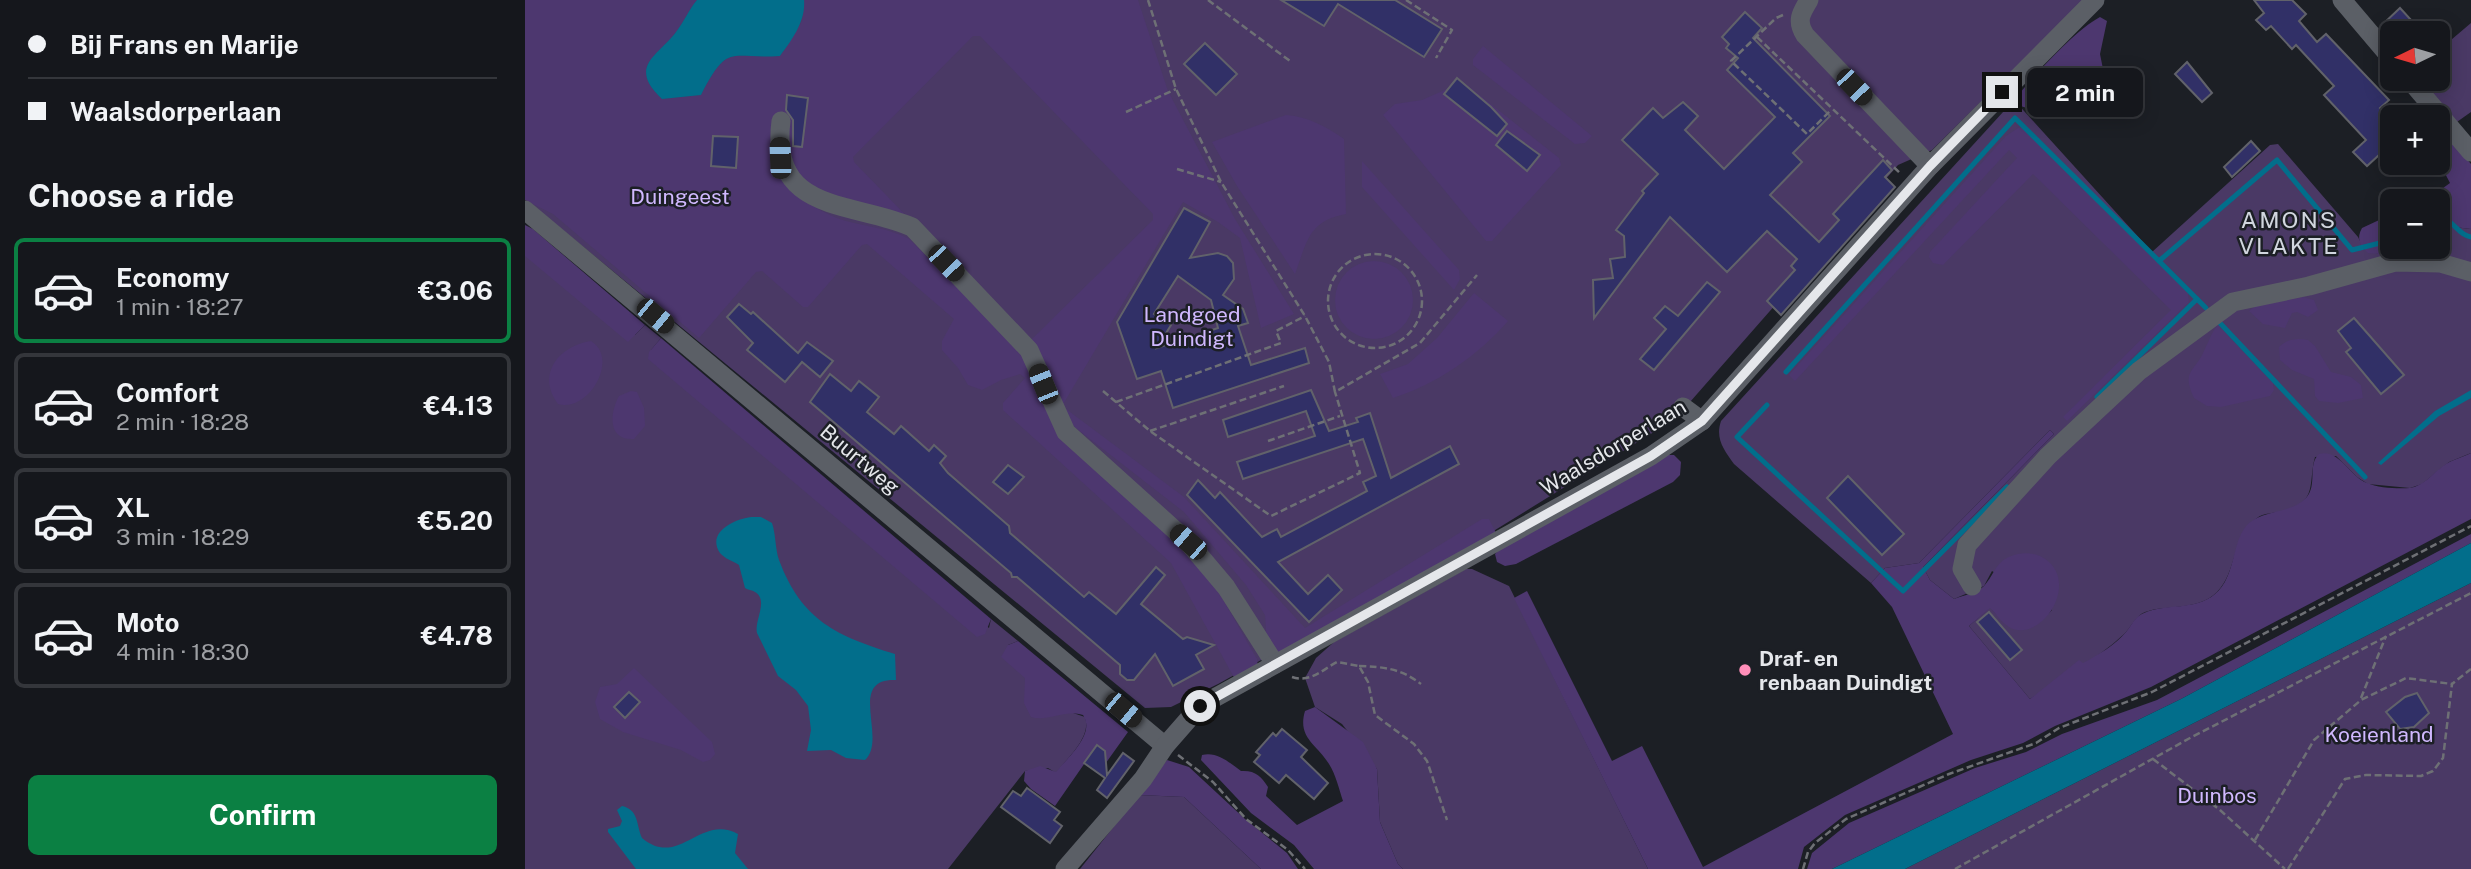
<!DOCTYPE html>
<meta charset="utf-8">
<style>
:root{--surface:#15171c;--page:#222429;--text:#f1f3f6;--muted:#9d9fa3;--line:#34363b;--accent:#0b8043}
body{margin:0;font-family:"Public Sans",sans-serif;background:var(--page);color:var(--text);height:100vh;display:flex;flex-direction:column;font-size:26px;white-space:nowrap}
*{box-sizing:border-box;margin:0}
p{font-size:23px;color:var(--muted)}
.icon{flex:none;width:38px;height:38px;fill:none;stroke:currentColor;stroke-width:2;stroke-linecap:round;stroke-linejoin:round}
.map{position:relative;flex:1;overflow:hidden}
.drawer{display:flex;flex-direction:column;background:var(--surface);width:525px}
.drawer>*{flex:none}
.guide{display:grid;align-content:center;height:154px;padding:0 28px;background:var(--surface)}
.needle{width:46px;rotate:265deg}
.fabs{position:absolute;left:1855px;top:21px;display:grid;gap:14px}
.fabs a{display:grid;place-items:center;width:70px;height:70px;border-radius:10px;background:var(--surface);box-shadow:0 4px 18px #0003,0 0 0 2px var(--line);font-size:35px}
.end{position:absolute;width:32px;height:32px;margin:-16px;border:9px solid #e5e7eb;background:#111;box-shadow:0 0 0 4px #111}
.from{border-radius:50%}
.bubble{position:absolute;height:49px;border-radius:10px;background:var(--surface);box-shadow:0 4px 18px #0003,0 0 0 2px var(--line);font-size:23px;font-weight:700;line-height:49px;text-align:center}
.car{position:absolute;width:21px;height:42px;margin:-21px -10px;border-radius:9px;box-shadow:0 0 5px 2px #0007;background:linear-gradient(#222 24%,#8ab4d8 0 40%,#222 0 76%,#8ab4d8 0 86%,#222 0)}
.guide b{display:flex;align-items:center;gap:24px;height:66px;font-size:26px}
.guide b+b{border-top:2px solid var(--line)}
.guide i{width:18px;height:18px;background:var(--text)}
ul{padding:0;list-style:none}
li{display:flex;align-items:center;gap:21px;height:105px;margin:0 14px 10px;padding:0 14px;border:4px solid var(--line);border-radius:10px}
li div{flex:1}
li b{display:block;font-size:26px}
li em{font-style:normal;font-weight:700}
li.selected{border-color:var(--accent)}
li>.icon{width:63px;height:63px;stroke-width:1.5}
h2{padding:0 28px;font-size:32px;line-height:84px}
.primary-button{display:flex;gap:14px;margin-top:auto;padding:14px 28px}
.primary-button a{flex:1;height:80px;border-radius:10px;background:var(--accent);color:#fff;font-size:28px;font-weight:700;line-height:80px;text-align:center}
main{display:flex;flex:1;min-height:0}
.map>svg:first-child{display:block}
.green{fill:#4a3965;fill-rule:evenodd}
.forest{fill:#4d376f}
.water{fill:#026e8b}
.lines{fill:none;stroke-linecap:round;stroke-linejoin:round}
.stream{stroke:#026e8b;stroke-width:5}
.building{fill:#313067;stroke:#61626a;stroke-width:2;fill-rule:evenodd}
.path{stroke:#6e7075;stroke-width:2.5;stroke-dasharray:7 3.5;stroke-linecap:butt}
.minor{stroke:#5b5f66;stroke-width:19}
.route{stroke:#e5e7eb;stroke-width:9}
.poi-dot{fill:#ff8eb9;stroke:#1c1f25;stroke-width:2.5}
.labels{text-anchor:middle;dominant-baseline:central;stroke-width:5;stroke-linejoin:round;paint-order:stroke}
.park-label{font-size:21px;fill:#d0b8fe;stroke:#1c1f25}
.street-label{font-size:21px;fill:#e5e7eb;stroke:#1c1f25}
.poi-label{font-size:21px;font-weight:bold;fill:#e5e7eb;stroke:#1c1f25;text-anchor:start}
.neighbourhood-label{font-size:23px;letter-spacing:2px;fill:#d1d6de;stroke:#1c1f25}
</style>
<main>
<section class="drawer">
<div class="guide">
<b><i class="from"></i>Bij Frans en Marije</b>
<b><i></i>Waalsdorperlaan</b>
</div>
<h2>Choose a ride</h2>
<ul>
<li class="selected"><svg class="icon" aria-label="car" viewBox="0 0 24 24"><path d="M5 17H2v-5l4-1 3-4h7l3 4 3 1v5h-3M9 17h6M6 11h13"/><circle cx="7" cy="17" r="2"/><circle cx="17" cy="17" r="2"/></svg><div><b>Economy</b><p>1 min · 18:27</p></div><em>€3.06</em></li>
<li><svg class="icon" aria-label="car" viewBox="0 0 24 24"><path d="M5 17H2v-5l4-1 3-4h7l3 4 3 1v5h-3M9 17h6M6 11h13"/><circle cx="7" cy="17" r="2"/><circle cx="17" cy="17" r="2"/></svg><div><b>Comfort</b><p>2 min · 18:28</p></div><em>€4.13</em></li>
<li><svg class="icon" aria-label="car" viewBox="0 0 24 24"><path d="M5 17H2v-5l4-1 3-4h7l3 4 3 1v5h-3M9 17h6M6 11h13"/><circle cx="7" cy="17" r="2"/><circle cx="17" cy="17" r="2"/></svg><div><b>XL</b><p>3 min · 18:29</p></div><em>€5.20</em></li>
<li><svg class="icon" aria-label="car" viewBox="0 0 24 24"><path d="M5 17H2v-5l4-1 3-4h7l3 4 3 1v5h-3M9 17h6M6 11h13"/><circle cx="7" cy="17" r="2"/><circle cx="17" cy="17" r="2"/></svg><div><b>Moto</b><p>4 min · 18:30</p></div><em>€4.78</em></li>
</ul>
<div class="primary-button"><a>Confirm</a></div>
</section>
<div class="map">
<svg width="1946" height="869" viewBox="0 0 1946 869">
<rect width="100%" height="100%" fill="#1c1f25"/>
<g class="green">
<polygon points="0,0 1559,0 1407,150 1373,165 1165,402 1137,427 962,535 693,684 646,707 620,708 0,199"/>
<polygon points="1946,23 1946,112 1929,124 1889,79 1913,79 1913,51"/>
<path d="M1489 100 1627 252 1745 145 1753 144 1833 237 1839 249 1854 254 1879 247H1913V232L1929 227 1946 229V453L1924 462 1897 484 1885 488 1843 484 1832 477 1811 456 1790 457C1783 483 1793 503 1758 511 1750 513 1738 513 1732 518 1707 535 1712 572 1692 592 1673 611 1643 604 1620 612 1610 616 1606 628 1598 635 1571 660 1536 679 1505 699L1444 626 1465 607C1489 636 1500 636 1527 610L1467 571 1459 586 1429 599 1405 580 1398 567 1529 434 1525 430 1394 563 1360 568 1346 583 1209 464C1199 450 1190 439 1196 421ZM1465 612 1497 649 1485 660 1453 623Z"/>
<path d="M0 238 110 335 120 325 136 338 126 350 464 628 466 619 493 641 483 645 545 712 560 717C567 737 542 758 531 773L523 768 500 771 423 869H0Z"/>
<polygon points="941,569 947,569 984,586 1123,869 878,869 873,864 855,822 852,769 817,724 790,707 780,678 791,658 809,642"/>
<polygon points="1946,583 1946,869 1380,869"/>
<polygon points="614,795 659,797 736,869 555,869"/>
</g>
<g class="forest">
<path d="M0 0H172C164 9 159 22 151 32 133 56 102 66 137 99L176 95C204 41 205 60 255 56L277 21 279 0H613L643 91 710 219 769 314 736 328 715 238 693 222 658 202 537 406 659 497 780 628 957 519H964L971 533 758 654 749 653 742 646 740 615 721 585 659 512 547 425 533 405 521 370 506 340 628 220V214L455 36H448L328 157 329 162 394 229C348 200 290 219 261 161L247 168C265 193 292 212 321 221 343 227 364 228 384 239L498 352 521 407 546 445 668 558 693 591 732 659 733 668 711 681 646 563 478 410V403L500 378 495 374 476 380 457 390 443 385 433 368 417 350V341L429 319 342 244 337 245 283 307H278L237 271 231 272 174 338 28 214 0 200Z"/>
<path d="M1575 17 1582 21 1575 54 1581 84C1569 115 1536 117 1509 109 1500 107 1495 108 1489 100 1508 77 1549 31 1575 17Z"/>
<polygon points="958,46 1067,136 1060,143 1050,144 948,65 948,59"/>
<polygon points="938,82 1034,158 1036,165 967,241 961,241 858,115 870,104 897,100"/>
<path d="M761 115C784 117 800 126 819 139L821 214C783 221 782 242 770 274L712 186 687 142Z"/>
<path d="M1493 128H1497C1554 182 1608 237 1663 293L1664 302 1542 421 1538 417 1646 310 1508 174 1418 265 1408 263 1404 257 1405 252 1492 158 1484 150 1270 381 1264 375 1481 136Z"/>
<polygon points="1919,133 1946,164 1946,229 1929,227 1913,232 1913,201 1900,201 1925,183 1913,160 1913,137"/>
<polygon points="837,161 934,270 935,279 929,290 837,187"/>
<path d="M1867 214V247H1879L1854 254 1843 253C1835 246 1831 238 1837 228Z"/>
<polygon points="0,225 8,229 120,325 103,342 0,256"/>
<circle cx="849" cy="300" r="39"/>
<path d="M949 293 983 321C954 355 910 385 868 398L855 374 883 364 912 338Z"/>
<polygon points="1778,297 1789,300 1793,310 1783,317 1772,312 1767,313 1760,328 1738,324 1724,311 1731,306"/>
<path d="M1693 325 1748 383 1749 390 1745 396 1696 407 1682 406 1669 398C1656 370 1670 372 1679 351 1684 341 1686 333 1693 325Z"/>
<polygon points="136,338 466,619 460,634 452,637 123,359 124,352"/>
<path d="M1783 340 1790 346 1806 372 1826 377 1836 385 1838 398 1813 403 1794 401 1790 396 1789 379 1767 370 1755 360 1754 347C1762 339 1771 338 1783 340Z"/>
<path d="M66 341C95 359 63 413 33 404 11 375 33 346 66 341Z"/>
<path d="M106 391 112 392 119 408 120 426 109 439C83 441 84 414 94 396Z"/>
<path d="M1525 430 1529 434 1398 567 1405 580 1429 599C1437 596 1453 592 1459 586 1471 573 1470 559 1493 554 1504 552 1516 554 1524 562 1553 589 1513 644 1484 627 1476 622 1471 614 1465 608L1444 626 1505 699 1554 660 1558 663C1573 655 1590 645 1601 632 1607 625 1610 616 1619 613 1641 603 1670 611 1690 594 1712 576 1706 539 1724 523 1741 509 1765 514 1781 498 1793 485 1782 465 1794 454 1814 448 1824 476 1842 483 1853 488 1874 489 1885 488 1899 486 1909 472 1921 464 1929 459 1938 457 1946 453V519L1626 687 1530 726 1498 743 1446 760 1320 815 1279 847 1273 869H1123L989 598 1002 591 1087 761 1117 746 1178 867 1428 734 1367 607 1346 583 1360 568 1394 563Z"/>
<polygon points="1141,455 1149,455 1156,462 1155,475 1148,482 991,564 980,566 972,562 970,554 976,547"/>
<polygon points="1946,534 1946,543 1656,699 1307,869 1282,869 1287,853 1324,823 1450,768 1501,752 1537,734 1632,700"/>
<path d="M493 641 603 732 578 767 564 757 530 806 506 789 499 781 500 771 515 766 531 772C542 758 571 734 558 715 538 709 524 722 506 717L499 703 500 678 476 657 483 645Z"/>
<polygon points="109,668 187,742 190,754 185,760 178,762 156,750 98,732 75,719 70,702 75,687 92,684"/>
<path d="M790 707 838 742 852 769 855 822 873 864 878 869H789L769 845 726 813 676 760 677 755C692 751 705 763 716 771 730 770 736 776 743 787L741 796 772 825 818 801C814 789 811 775 804 764 792 744 772 738 780 711Z"/>
<polygon points="642,760 664,767 720,819 762,853 773,869 736,869 659,797 614,795"/>
</g>
<g class="water">
<path d="M172 0H279C281 21 267 40 255 56 205 60 204 41 176 95L137 99C102 66 133 56 151 32 159 22 164 9 172 0Z"/>
<polygon points="1946,390 1946,398 1914,416 1856,465 1853,463 1910,411"/>
<path d="M226 517H236L247 523C251 535 250 548 254 560 277 621 312 636 370 654L371 680C321 678 363 739 340 760L321 758 306 750 282 751 286 730 283 706 271 690 253 676 232 633C229 621 244 600 230 592 227 590 223 590 220 588L214 565C208 561 200 559 195 553 181 532 210 519 226 517Z"/>
<polygon points="1946,543 1946,583 1380,869 1307,869 1656,699"/>
<path d="M97 806C114 810 111 824 117 838 154 869 175 813 213 834L210 853 223 869H111L83 832V829L95 826 97 821 92 810Z"/>
</g>
<g class="lines">
<g class="stream">
<path d="M1913 218C1929 218 1932 235 1946 237"/>
<polyline points="1672,299 1681,308"/>
<polyline points="1694,322 1840,477"/>
<polyline points="1261,372 1490,118 1634,261"/>
<polyline points="1572,397 1672,299 1634,261 1752,160 1827,250 1867,240"/>
<polyline points="1242,405 1212,437 1378,591 1482,487"/>
</g>
</g>
<g class="building">
<polygon points="756,0 870,0 917,29 899,57 813,4 799,26"/>
<polygon points="1729,0 1767,0 1781,14 1774,21 1792,42 1801,34 1864,100 1855,108 1867,121 1867,143 1842,166 1828,152 1841,140 1799,95 1809,86 1771,45 1767,49 1746,26 1741,30 1731,20 1739,13"/>
<polygon points="1875,8 1898,33 1866,33 1858,24"/>
<polygon points="1220,12 1237,28 1228,38 1305,116 1268,153 1277,162 1245,195 1294,242 1314,220 1308,214 1358,160 1367,170 1360,177 1370,187 1256,315 1242,301 1270,270 1266,266 1272,259 1242,231 1202,272 1145,217 1069,318 1068,280 1088,278 1085,259 1100,257 1099,236 1091,230 1119,193 1117,191 1133,174 1097,140 1128,108 1138,118 1158,102 1173,116 1160,130 1199,169 1250,117 1202,70 1213,58 1201,48 1204,44 1197,37"/>
<polygon points="680,43 712,74 691,95 659,64"/>
<polygon points="1662,62 1687,93 1677,102 1650,74"/>
<polygon points="932,78 966,107 982,124 972,136 919,94"/>
<polygon points="262,95 283,98 277,147 268,146 268,120 261,110"/>
<polygon points="982,131 1015,155 1002,171 971,145"/>
<polygon points="188,136 213,137 211,168 186,166"/>
<polygon points="1726,141 1735,151 1707,177 1699,167"/>
<path d="M659 208 685 222 665 258 693 253 702 256 708 263 709 279 698 295 718 309 723 323 713 326 726 365 780 348 784 363 648 408 636 371 612 379 592 322ZM653 276 686 300 693 328 632 348 646 325 629 314Z"/>
<polygon points="1182,282 1195,292 1129,370 1115,359 1141,329 1129,318 1140,306 1153,316"/>
<polygon points="214,304 226,314 228,312 273,353 282,342 308,361 295,377 277,362 260,382 222,350 228,343 202,317"/>
<polygon points="1829,318 1879,375 1856,394 1821,352 1826,348 1813,331"/>
<polygon points="305,374 326,391 334,381 354,397 342,412 369,434 376,426 404,451 409,445 421,456 415,463 423,473 484,526 485,533 559,597 564,592 591,614 631,567 640,575 616,604 658,639 662,637 689,645 671,655 679,669 648,686 630,654 609,680 602,680 595,674 595,665 492,577 487,577 486,573 285,402"/>
<polygon points="786,390 804,431 833,422 831,418 845,413 866,478 925,446 934,464 753,562 783,594 803,575 817,590 784,622 662,495 673,480 690,498 695,492 737,537 752,529 756,537 842,491 838,482 851,476 838,439 718,479 712,462 790,436 781,411 703,437 698,420"/>
<polygon points="483,465 499,477 483,494 468,482"/>
<polygon points="1323,476 1379,534 1357,555 1302,498"/>
<polygon points="1464,612 1497,650 1485,660 1452,622"/>
<polygon points="104,692 115,702 100,718 89,707"/>
<polygon points="1892,693 1904,713 1889,727 1875,729 1861,712 1880,697"/>
<polygon points="757,729 782,750 776,757 803,783 789,799 761,775 754,783 729,762 735,755 731,752 748,733 751,736"/>
<polygon points="572,745 580,751 582,775 598,753 609,761 582,798 572,790 580,778 559,763"/>
<polygon points="502,788 535,812 529,820 537,826 525,843 476,807 488,791 496,796"/>
</g>
<g class="lines">
<g class="path">
<polyline points="623,0 651,89 696,182 780,316 804,362 810,392 895,343 952,275"/>
<polyline points="683,0 765,61"/>
<polyline points="881,0 927,30 911,58"/>
<polyline points="1258,15 1251,18 1206,61 1282,134 1306,110"/>
<polyline points="1232,37 1376,174"/>
<polyline points="601,112 651,89"/>
<polyline points="652,169 696,182"/>
<circle cx="850" cy="301" r="47"/>
<polyline points="578,391 625,431 746,516 835,473 810,392"/>
<polyline points="591,402 756,343 751,331 780,316"/>
<polyline points="625,431 759,386"/>
<polyline points="743,441 815,416"/>
<path d="M834 666C859 667 875 668 896 684"/>
<path d="M767 677C785 683 797 670 812 662L834 666 843 682 850 715 889 744 902 761 922 820"/>
<polyline points="1836,698 1861,636"/>
<polyline points="653,755 688,782 721,819 763,850 780,869"/>
<polyline points="1628,759 1695,810 1760,869"/>
<polyline points="1730,840 1789,740 1836,700 1881,678 1927,684"/>
<polyline points="1278,869 1283,852 1290,843 1321,819 1424,774 1511,743 1534,728 1627,692 1946,526"/>
<polyline points="1430,869 1665,738 1946,593"/>
<polyline points="1763,869 1820,779 1841,775 1896,776 1908,771 1918,758 1927,684 1946,669"/>
</g>
<g class="minor">
<path d="M1284 0C1276 13 1271 21 1280 35L1405 166"/>
<polyline points="1817,0 1867,59"/>
<polyline points="1884,79 1946,152"/>
<path d="M256 121C244 214 328 201 387 227L504 350 541 432 663 542 701 587 750 664"/>
<polyline points="0,210 640,746"/>
<polyline points="1158,407 1177,421"/>
<polyline points="1447,586 1437,569 1442,545 1523,456 1614,371 1708,302 1784,286 1870,262 1915,263 1946,272"/>
<polyline points="540,869 618,779 640,746 675,706 1126,456 1177,421 1405,166 1570,0"/>
</g>
</g>
<g class="lines">
<polyline class="route" points="675,706 1126,456 1177,421 1405,166 1477,92"/>
</g>
<circle class="poi-dot" cx="1220" cy="670" r="7"/>
<g class="labels">
<g class="park-label">
<text x="155" y="196">Duingeest</text>
<text x="667" y="314">Landgoed<tspan x="667" dy="24">Duindigt</tspan></text>
<text x="1854" y="734">Koeienland</text>
<text x="1692" y="795">Duinbos</text>
</g>
<g class="street-label">
<text transform="translate(1088 447) rotate(-31)">Waalsdorperlaan</text>
<text transform="translate(335 459) rotate(40)">Buurtweg</text>
</g>
<g class="poi-label">
<text x="1234" y="658">Draf- en<tspan x="1234" dy="24">renbaan Duindigt</tspan></text>
</g>
<g class="neighbourhood-label">
<text x="1764" y="219">AMONS<tspan x="1764" dy="26">VLAKTE</tspan></text>
</g>
</g>
</svg>
<div class="fabs">
<a><svg class="needle" viewBox="-14 -14 28 28"><path d="M0-13l5 13h-10z" fill="#e53935"/><path d="M0 13l5-13h-10z" fill="#9d9fa3"/></svg></a>
<a>+</a>
<a>−</a>
</div>
<i class="end from" style="left:675px;top:706px"></i>
<i class="end" style="left:1477px;top:92px"></i>
<div class="bubble" style="left:1502px;top:68px;width:116px">2 min</div>
<i class="car" style="left:1329px;top:87px;rotate:136deg"></i>
<i class="car" style="left:255px;top:158px;rotate:358deg"></i>
<i class="car" style="left:421px;top:263px;rotate:136deg"></i>
<i class="car" style="left:130px;top:316px;rotate:130deg"></i>
<i class="car" style="left:518px;top:384px;rotate:338deg"></i>
<i class="car" style="left:663px;top:542px;rotate:311deg"></i>
<i class="car" style="left:598px;top:710px;rotate:130deg"></i>
</div>
</main>
